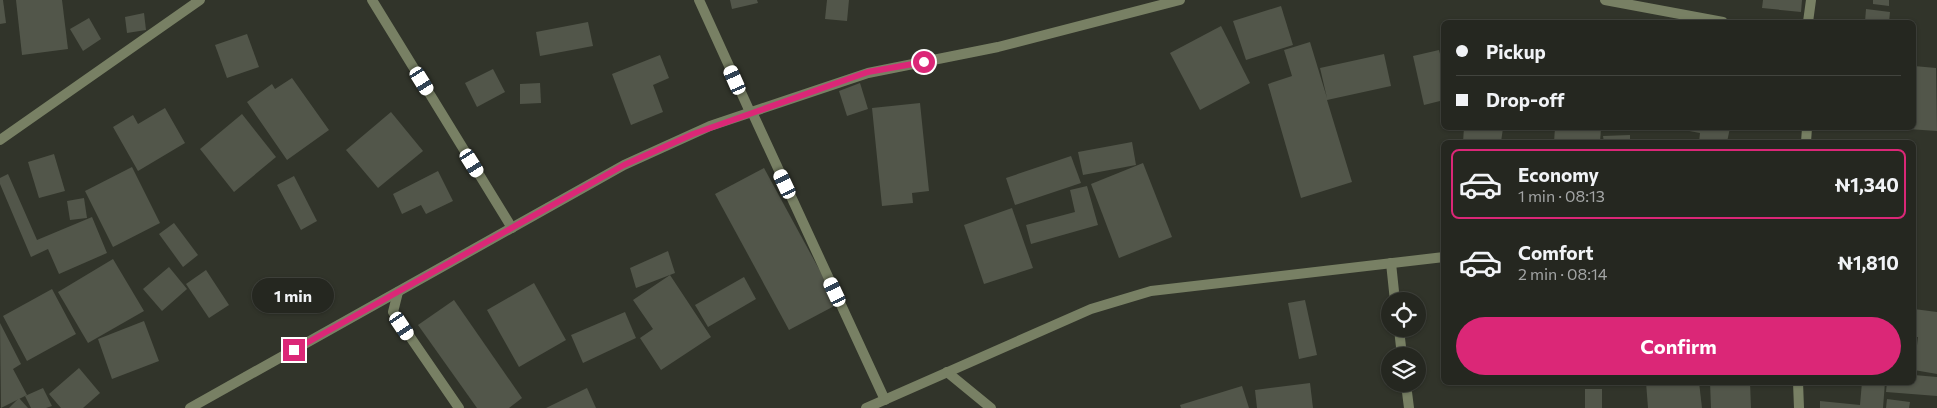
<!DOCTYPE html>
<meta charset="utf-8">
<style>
:root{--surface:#252720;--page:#31332d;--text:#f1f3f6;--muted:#a3a5a5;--line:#42443e;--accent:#db2777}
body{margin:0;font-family:Commissioner,sans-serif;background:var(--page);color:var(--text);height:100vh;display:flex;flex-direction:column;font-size:19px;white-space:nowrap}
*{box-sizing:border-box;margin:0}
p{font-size:16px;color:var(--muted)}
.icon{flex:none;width:28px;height:28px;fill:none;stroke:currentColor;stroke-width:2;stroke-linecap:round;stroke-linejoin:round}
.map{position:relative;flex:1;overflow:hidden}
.panel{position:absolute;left:1441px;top:140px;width:475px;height:245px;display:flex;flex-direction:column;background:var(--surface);border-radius:8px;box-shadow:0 1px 4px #0004,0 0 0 1px var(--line)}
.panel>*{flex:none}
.banner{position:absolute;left:1441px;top:20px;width:475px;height:110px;border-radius:8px;box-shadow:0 1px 4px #0004,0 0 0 1px var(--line);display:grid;align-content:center;height:110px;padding:0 15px;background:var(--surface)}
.tools{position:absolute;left:1381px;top:292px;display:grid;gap:10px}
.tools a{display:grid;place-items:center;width:45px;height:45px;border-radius:50%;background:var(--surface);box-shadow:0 1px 4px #0004,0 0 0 1px var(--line);font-size:25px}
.end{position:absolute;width:22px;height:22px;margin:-11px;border:6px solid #db2777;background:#fff;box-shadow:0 0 0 2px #fff}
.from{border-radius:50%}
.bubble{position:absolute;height:35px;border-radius:18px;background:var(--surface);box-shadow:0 1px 4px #0004,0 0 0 1px var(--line);font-size:16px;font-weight:700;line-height:35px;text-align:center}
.car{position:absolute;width:15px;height:30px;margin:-15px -8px;border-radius:6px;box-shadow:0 0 4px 1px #0007;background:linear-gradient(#fff 24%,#345 0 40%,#fff 0 76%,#345 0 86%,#fff 0)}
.banner b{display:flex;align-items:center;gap:18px;height:48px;font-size:19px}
.banner b+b{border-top:1px solid var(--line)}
.banner i{width:12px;height:12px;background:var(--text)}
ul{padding:9px 0 0;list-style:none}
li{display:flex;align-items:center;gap:15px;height:70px;margin:0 10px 8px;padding:0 5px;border:2px solid transparent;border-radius:8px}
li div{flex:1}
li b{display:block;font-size:19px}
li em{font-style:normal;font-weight:700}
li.selected{border-color:var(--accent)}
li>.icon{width:45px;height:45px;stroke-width:1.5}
.button{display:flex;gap:10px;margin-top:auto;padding:10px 15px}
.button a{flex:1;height:58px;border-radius:30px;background:var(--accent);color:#fff;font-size:20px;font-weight:700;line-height:58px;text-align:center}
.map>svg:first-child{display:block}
.building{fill:#52564a}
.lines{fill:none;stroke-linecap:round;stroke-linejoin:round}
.minor{stroke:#788064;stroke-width:10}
.route{stroke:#db2777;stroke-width:6}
</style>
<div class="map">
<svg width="1937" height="408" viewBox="0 0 1937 408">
<rect width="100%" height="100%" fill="#31342a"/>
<g class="building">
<polygon points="0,0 3,0 6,23 0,24"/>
<polygon points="16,0 62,0 68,49 22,55"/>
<polygon points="730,0 757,0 758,3 732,9"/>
<polygon points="827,0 849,0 847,21 825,19"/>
<polygon points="1763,0 1802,0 1801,12 1762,8"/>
<polygon points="1873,0 1889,0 1889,6 1873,4"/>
<polygon points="1281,6 1293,45 1246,60 1233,21"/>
<polygon points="1866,9 1890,12 1889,22 1865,22"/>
<polygon points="144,13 146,30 127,33 125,17"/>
<polygon points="89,18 101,39 83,51 70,29"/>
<polygon points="588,22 593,46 540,56 536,32"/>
<polygon points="1221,26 1250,83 1200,110 1170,53"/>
<polygon points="247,34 259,67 227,78 215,45"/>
<polygon points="1310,42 1327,98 1320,68 1384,54 1391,86 1327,100 1352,182 1301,198 1268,84 1292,76 1284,50"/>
<polygon points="1439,50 1444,69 1444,100 1424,105 1413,56"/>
<polygon points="660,55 669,78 653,85 663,112 631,125 612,74"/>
<polygon points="1914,66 1936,68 1937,131 1908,129 1914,128"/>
<polygon points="493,69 505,92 477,107 465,83"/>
<polygon points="292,78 329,130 287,160 247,102 272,84 275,89"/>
<polygon points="540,83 541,103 520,104 520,84"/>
<polygon points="860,83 868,109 847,116 839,91"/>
<polygon points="920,103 929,191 912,193 913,203 882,206 872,108"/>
<polygon points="165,108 185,143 138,171 113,127 133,115 138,124"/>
<polygon points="391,112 423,151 378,188 346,150"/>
<polygon points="242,114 276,157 234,192 200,149"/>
<polygon points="1464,128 1503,128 1501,142 1463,142"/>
<polygon points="1555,128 1601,129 1600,142 1554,142"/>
<polygon points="1673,128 1730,128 1727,142 1699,142 1700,133"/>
<polygon points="1630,135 1630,142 1604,142 1603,136"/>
<polygon points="1132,142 1136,165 1083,175 1078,152"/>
<polygon points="54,154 65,191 39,198 28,162"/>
<polygon points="1071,156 1081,183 1015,205 1006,178"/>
<polygon points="1143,163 1172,237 1119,258 1091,184"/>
<polygon points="132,167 160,223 113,247 85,191"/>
<polygon points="764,168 838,304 789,330 715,194"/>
<polygon points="438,171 453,201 426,214 421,205 402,214 393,194"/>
<polygon points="8,174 37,240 92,217 107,253 59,274 48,249 31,257 0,184 0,178"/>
<polygon points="294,176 317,221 301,230 277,185"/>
<polygon points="1087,186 1098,225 1031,244 1026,225 1075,212 1070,190"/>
<polygon points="84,198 87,218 70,220 67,201"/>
<polygon points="1012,208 1033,268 984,284 964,225"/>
<polygon points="174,223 198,255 183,267 159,234"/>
<polygon points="668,251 675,273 636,288 630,268"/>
<polygon points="113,259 144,311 88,343 58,292"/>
<polygon points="169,267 187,289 162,311 143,289"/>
<polygon points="206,270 229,305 209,318 186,284"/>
<polygon points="670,275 711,337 661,370 640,338 653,329 633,300"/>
<polygon points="744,277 756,299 708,327 695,305"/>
<polygon points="534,283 566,340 519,367 487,310"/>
<polygon points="52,289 76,334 27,361 3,316"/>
<polygon points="454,300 522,398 509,408 477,408 418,325"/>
<polygon points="1305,300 1317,355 1299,359 1288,303"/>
<polygon points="1914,309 1937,312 1937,374 1914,370 1918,337 1914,337"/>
<polygon points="625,312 636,338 583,363 571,335"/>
<polygon points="144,321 159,361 112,379 98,339"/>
<polygon points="0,323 21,364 13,369 27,395 1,408"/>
<polygon points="79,368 100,393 83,408 61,408 49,394"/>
<polygon points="1914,375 1937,377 1937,396 1886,392 1887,382 1914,382"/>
<polygon points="1550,382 1567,382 1567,385"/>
<polygon points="1646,382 1699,382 1702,408 1648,408"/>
<polygon points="1710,382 1750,382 1751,408 1711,408"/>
<polygon points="1862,382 1885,382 1883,408 1820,408 1820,401 1860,405"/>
<polygon points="1310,383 1313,408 1257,408 1255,390"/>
<polygon points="1242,386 1249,408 1181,408 1180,405"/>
<polygon points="43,388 52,406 46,408 31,408 25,396"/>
<polygon points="587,388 596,408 546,408"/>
<rect x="1585" y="389" width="17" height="19"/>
<polygon points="19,398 28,408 9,408"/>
<polygon points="1887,399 1910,402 1909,408 1886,408"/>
</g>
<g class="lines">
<g class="minor">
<polyline points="372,0 512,228"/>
<polyline points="699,0 750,112 752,112 885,400"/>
<polyline points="1605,0 1723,22"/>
<polyline points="1808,22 1811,0"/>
<polyline points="0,140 200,0"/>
<polyline points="1806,142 1807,128"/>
<polyline points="1391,263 1395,301"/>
<polyline points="398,292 393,312 459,408"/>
<polyline points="1399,329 1402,356"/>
<polyline points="947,372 991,408"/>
<polyline points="1798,382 1799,408"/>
<polyline points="1406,384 1409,408"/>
<polyline points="190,408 624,165 710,126 868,73 998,47 1180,0"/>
<polyline points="866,408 1091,309 1151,291 1444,257"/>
</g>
</g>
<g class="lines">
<polyline class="route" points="294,350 624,165 693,134 868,72 924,62"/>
</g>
</svg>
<div class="tools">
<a><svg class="icon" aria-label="locate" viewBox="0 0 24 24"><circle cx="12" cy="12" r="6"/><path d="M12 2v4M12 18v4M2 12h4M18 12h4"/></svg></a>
<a><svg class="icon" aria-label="layers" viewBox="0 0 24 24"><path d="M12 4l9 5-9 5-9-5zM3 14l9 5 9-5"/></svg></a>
</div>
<i class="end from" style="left:924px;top:62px"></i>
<i class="end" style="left:294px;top:350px"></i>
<div class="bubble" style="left:252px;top:278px;width:82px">1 min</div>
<i class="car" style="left:735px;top:80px;rotate:336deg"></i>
<i class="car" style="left:422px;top:81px;rotate:148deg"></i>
<i class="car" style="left:472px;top:163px;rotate:148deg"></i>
<i class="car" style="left:785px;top:184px;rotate:335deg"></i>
<i class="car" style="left:835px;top:292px;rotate:335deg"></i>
<i class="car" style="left:402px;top:326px;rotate:146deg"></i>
<div class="banner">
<b><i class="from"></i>Pickup</b>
<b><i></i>Drop-off</b>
</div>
<section class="panel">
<ul>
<li class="selected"><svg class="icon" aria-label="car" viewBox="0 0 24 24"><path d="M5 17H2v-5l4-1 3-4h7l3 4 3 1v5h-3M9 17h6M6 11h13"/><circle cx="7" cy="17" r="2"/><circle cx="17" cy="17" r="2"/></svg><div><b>Economy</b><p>1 min · 08:13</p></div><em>₦1,340</em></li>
<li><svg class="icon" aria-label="car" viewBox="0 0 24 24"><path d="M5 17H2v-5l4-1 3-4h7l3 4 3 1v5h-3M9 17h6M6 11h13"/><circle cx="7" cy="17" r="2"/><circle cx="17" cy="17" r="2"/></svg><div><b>Comfort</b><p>2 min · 08:14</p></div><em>₦1,810</em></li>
</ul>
<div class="button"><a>Confirm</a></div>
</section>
</div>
